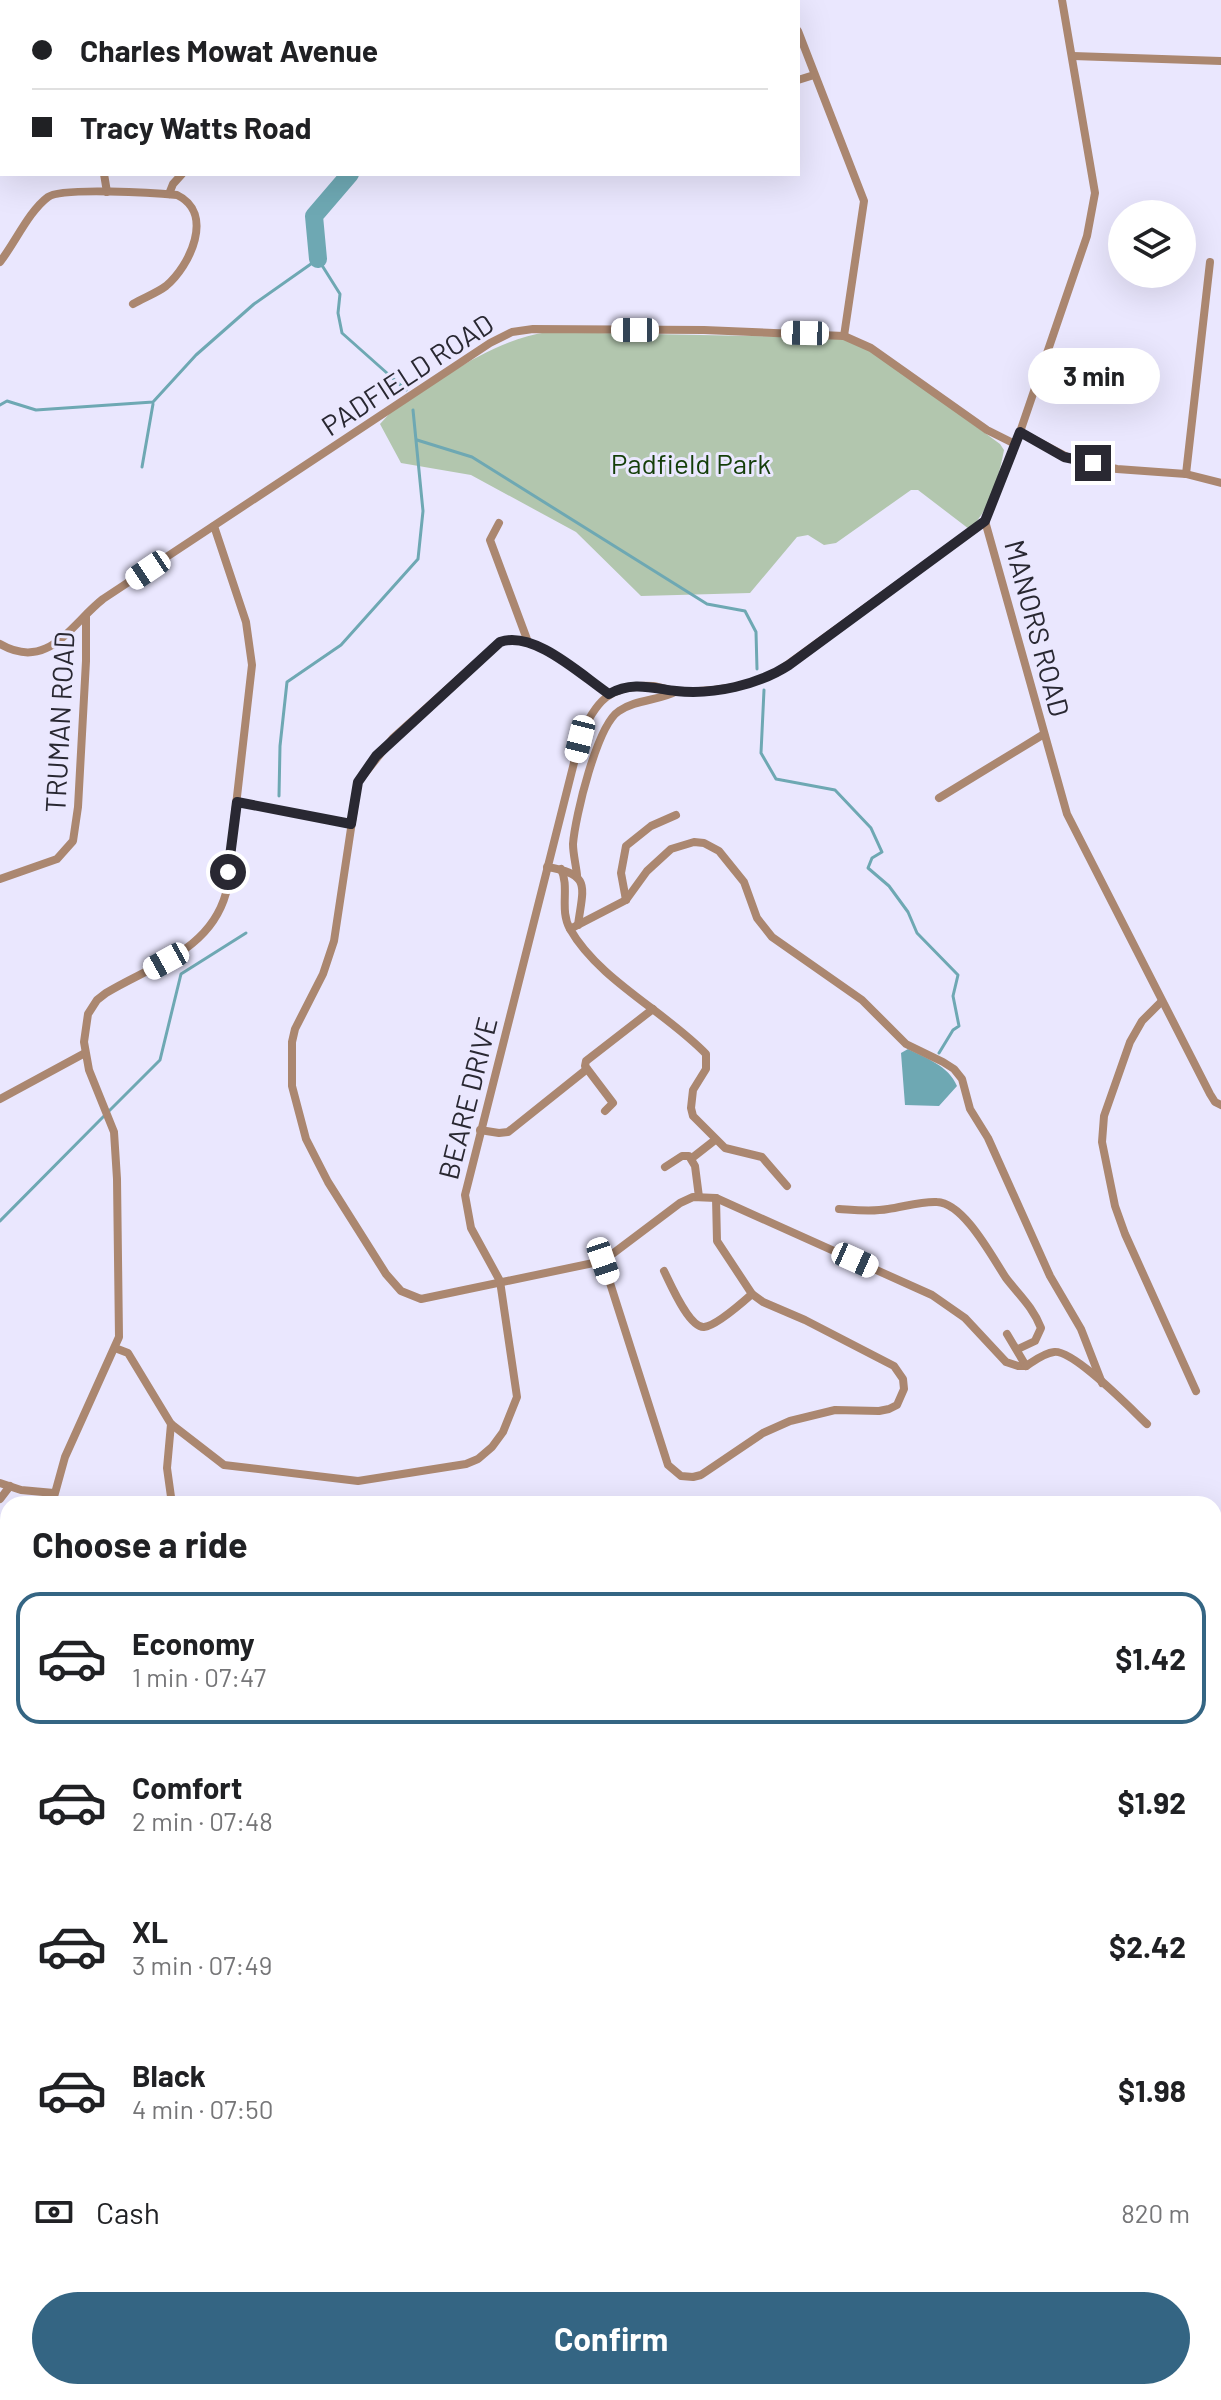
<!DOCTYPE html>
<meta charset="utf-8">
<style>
:root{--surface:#fff;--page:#f6f6f6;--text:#202124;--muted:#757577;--line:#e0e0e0;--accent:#346583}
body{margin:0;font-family:Barlow,sans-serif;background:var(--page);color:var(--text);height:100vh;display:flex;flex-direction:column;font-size:30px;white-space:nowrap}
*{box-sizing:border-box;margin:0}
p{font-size:26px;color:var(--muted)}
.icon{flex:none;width:44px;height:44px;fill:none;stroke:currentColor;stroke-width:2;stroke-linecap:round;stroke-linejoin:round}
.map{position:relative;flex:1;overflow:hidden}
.drawer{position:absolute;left:0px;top:1496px;width:1222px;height:904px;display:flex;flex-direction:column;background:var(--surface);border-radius:24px 24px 0 0;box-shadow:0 8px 32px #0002}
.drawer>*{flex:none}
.top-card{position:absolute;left:0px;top:0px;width:800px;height:176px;box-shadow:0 8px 32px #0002;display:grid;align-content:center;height:176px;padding:0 32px;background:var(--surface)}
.tools{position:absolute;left:1108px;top:200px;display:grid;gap:16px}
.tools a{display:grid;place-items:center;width:88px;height:88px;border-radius:50%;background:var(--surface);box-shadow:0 8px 32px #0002;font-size:40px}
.end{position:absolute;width:36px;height:36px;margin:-18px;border:10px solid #292832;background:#fff;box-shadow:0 0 0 4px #fff}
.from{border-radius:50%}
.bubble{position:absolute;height:56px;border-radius:28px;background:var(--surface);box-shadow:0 8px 32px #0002;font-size:26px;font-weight:700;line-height:56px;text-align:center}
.car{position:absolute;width:24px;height:48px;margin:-24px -12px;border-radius:10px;box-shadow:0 0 6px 2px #0007;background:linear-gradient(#fff 24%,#345 0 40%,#fff 0 76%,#345 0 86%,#fff 0)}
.top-card b{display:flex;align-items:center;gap:28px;height:76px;font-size:30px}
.top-card b+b{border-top:2px solid var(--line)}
.top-card i{width:20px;height:20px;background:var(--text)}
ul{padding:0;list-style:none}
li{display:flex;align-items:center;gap:24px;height:132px;margin:0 16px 12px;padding:0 16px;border:4px solid transparent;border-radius:24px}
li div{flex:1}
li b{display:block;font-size:30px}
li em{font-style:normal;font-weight:700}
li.current{border-color:var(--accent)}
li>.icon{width:72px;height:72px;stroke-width:1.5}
h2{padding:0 32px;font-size:36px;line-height:96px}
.pay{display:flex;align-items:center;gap:20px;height:88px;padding:0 32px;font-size:30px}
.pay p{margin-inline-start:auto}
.primary-button{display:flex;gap:16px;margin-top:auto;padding:16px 32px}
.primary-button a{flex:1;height:92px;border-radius:48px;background:var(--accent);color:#fff;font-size:32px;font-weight:700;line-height:92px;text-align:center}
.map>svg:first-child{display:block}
.industrial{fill:#e9dfca}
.green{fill:#b2c6ae}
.water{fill:#6ea8b3}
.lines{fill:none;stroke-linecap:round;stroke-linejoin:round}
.stream{stroke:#6ea8b3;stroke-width:3}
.river{stroke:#6ea8b3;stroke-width:18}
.minor{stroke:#ab8770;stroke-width:8}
.motorway{stroke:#4a2202;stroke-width:16}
.route{stroke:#292832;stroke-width:10}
.labels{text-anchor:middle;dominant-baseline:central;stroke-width:6;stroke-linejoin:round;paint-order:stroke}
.street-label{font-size:28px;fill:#292832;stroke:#eae7fe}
.park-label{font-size:28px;fill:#143e09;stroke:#eae7fe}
</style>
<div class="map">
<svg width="1221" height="2400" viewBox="0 0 1221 2400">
<rect width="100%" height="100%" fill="#eae7fe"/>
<polygon class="industrial" points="0,2056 8,2058 8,2392 118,2392 119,2400 0,2400"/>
<g class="green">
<path d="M548 332 845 338 872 350 1000 444 1004 450C999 476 990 511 969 529L918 490H911L836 543 824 545 808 535 797 537 750 593 641 596 576 532 471 475 401 463 380 424 390 413C440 381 488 341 548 332Z"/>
<polygon points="0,2096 8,2097 8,2221 0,2221"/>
<polygon points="8,2374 8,2392 100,2392 102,2400 0,2400 0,2376"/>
</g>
<path class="water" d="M908 1049C927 1059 948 1065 957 1086L939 1106 905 1105 901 1053Z"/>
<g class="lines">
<g class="stream">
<polyline points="0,405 7,401 36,410 153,402 196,355 254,304 318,259 340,294 338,313 342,333 406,390"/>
<polyline points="417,440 472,457 707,604 745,611 756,632 757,669"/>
<polyline points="142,467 153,404"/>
<polyline points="764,690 761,753 776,779 835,790 871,828 882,852 872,858 868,868 889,886 908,912 917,933 958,975 953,996 959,1026 953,1030 939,1053"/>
<polyline points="279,796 280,746 287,682 341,645 418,559 423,511 413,410"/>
<polyline points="109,1111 160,1060 181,974 246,933"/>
<polyline points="0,1221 104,1116"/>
</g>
<g class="river">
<polyline points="382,0 383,2"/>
<polyline points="600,0 601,2"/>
<polyline points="318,259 314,216 350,174"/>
</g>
<g class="minor">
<polyline points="506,0 507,2"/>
<polyline points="706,0 711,2"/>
<polyline points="787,0 788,2"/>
<polyline points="1062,0 1095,193 1087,236 1020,432 985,521 1067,814 1210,1094 1215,1102 1221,1105"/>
<polyline points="167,2 168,0"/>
<polyline points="482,2 485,0"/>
<polyline points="740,2 746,0"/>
<polyline points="798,31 864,201 844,336"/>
<polyline points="1073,56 1221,61"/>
<polyline points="798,80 814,75"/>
<polyline points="104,174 107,192"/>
<polyline points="169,194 173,184 182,174"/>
<path d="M0 262C15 243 29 211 48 197 61 187 157 193 177 195 215 213 190 266 166 286 157 293 143 298 133 304"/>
<polyline points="1020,432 1073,460 1117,469 1186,474 1221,483"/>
<polyline points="1186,474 1210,262"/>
<polyline points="499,523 490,540 528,642"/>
<path d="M0 644C48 672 71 624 103 599L490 343 512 332 533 329 704 330 844 336 871 348 987 430 1015 444"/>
<path d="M609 694C581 674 534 631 500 642L393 738 358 782 334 941 323 974 295 1029 292 1042V1086L306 1139 328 1182 386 1274 401 1291 421 1299 603 1261 680 1203 693 1197 716 1198 932 1295 965 1318 1006 1362 1018 1366H1026"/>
<polyline points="939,798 1044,734"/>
<polyline points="237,802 351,824"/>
<path d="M547 867C592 874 583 887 578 925"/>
<path d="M561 869C570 887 559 910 570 929 599 980 666 1012 706 1054V1069L693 1090 691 1108 693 1116 725 1148 762 1157 787 1186"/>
<path d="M577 875C576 865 573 854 573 844 575 817 597 725 619 711 636 699 659 701 677 691"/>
<polyline points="0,879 57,859 73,841 78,807 86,661 86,616"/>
<polyline points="626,900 621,873 626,846 651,826 676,815"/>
<polyline points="570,929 626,900 647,871 671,849 694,842 704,843 719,851 744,882 757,918 772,937 862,1000 906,1044 943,1062 954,1069 962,1079 970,1109 988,1138 1050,1276 1081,1329 1102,1383"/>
<polyline points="1161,1002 1142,1021 1130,1042 1104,1116 1102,1142 1115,1206 1125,1234 1196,1391"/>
<polyline points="0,1099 85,1053"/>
<polyline points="605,1111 613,1103 585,1066 586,1061 653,1009"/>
<polyline points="480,1130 499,1133 508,1132 587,1069"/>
<polyline points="692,1158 715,1140"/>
<polyline points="665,1167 682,1156 689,1156 695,1166 699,1197"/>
<path d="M839 1209C855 1210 872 1212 888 1209 903 1207 922 1201 937 1202 964 1203 992 1257 1006 1278 1019 1295 1033 1307 1041 1328L1035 1341 1018 1349"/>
<polyline points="603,1261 668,1465 681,1476 693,1477 701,1475 763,1433 790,1421 835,1410 879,1411 889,1409 897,1405 904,1389 903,1379 894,1366 805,1320 763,1302 752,1294 717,1241 716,1198"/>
<path d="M664 1271C670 1283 689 1328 704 1327 716 1326 743 1302 752 1294"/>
<polyline points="1007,1334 1026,1366"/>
<path d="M115 1348 128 1353 171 1424 224 1465 358 1481 466 1464 478 1459 492 1447 503 1432 517 1397 500 1281 471 1228 465 1195 580 739C594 702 611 683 653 686 662 687 670 691 678 691 711 693 747 687 776 673L985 521"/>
<path d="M1026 1366C1034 1361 1044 1353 1054 1352 1073 1349 1131 1409 1147 1424"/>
<polyline points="171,1424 167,1468 172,1504"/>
<polyline points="0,1483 21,1490 54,1493"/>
<polyline points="0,1499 10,1486"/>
<path d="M52 1504 65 1457 119 1337 117 1179 114 1132 89 1070 84 1042 88 1014 97 1000 106 993C152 965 210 951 226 893L252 665 246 622 214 526"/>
<polyline points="0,1601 8,1601"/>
<polyline points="1214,1759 1221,1759"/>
<polyline points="0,1835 8,1829"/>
<polyline points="1214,1841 1221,1848"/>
<polyline points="1214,2312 1221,2336"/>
<polyline points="544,2392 546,2400"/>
<polyline points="1097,2392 1099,2400"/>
</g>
<g class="motorway">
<polyline points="1214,1791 1221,1791"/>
<polyline points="1214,1815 1221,1815"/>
<polyline points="891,2392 893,2400"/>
<polyline points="915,2392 918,2400"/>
<polyline points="949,2392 954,2400"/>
</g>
</g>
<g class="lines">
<path class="route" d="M228 872 237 802 351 824 358 782 376 756 500 642C534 630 581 675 609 694 632 681 652 688 676 691 714 695 758 685 789 665L985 521 1020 432 1064 457 1093 463"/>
</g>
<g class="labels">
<g class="street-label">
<text transform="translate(407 374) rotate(-33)">PADFIELD ROAD</text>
<text transform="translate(1038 628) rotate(75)">MANORS ROAD</text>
<text transform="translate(59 722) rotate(-87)">TRUMAN ROAD</text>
<text transform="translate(467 1098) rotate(-76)">BEARE DRIVE</text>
</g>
<g class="park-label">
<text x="691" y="463">Padfield Park</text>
</g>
</g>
</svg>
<div class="tools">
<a><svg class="icon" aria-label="layers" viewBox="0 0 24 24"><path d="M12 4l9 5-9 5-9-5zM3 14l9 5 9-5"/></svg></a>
</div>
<i class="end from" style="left:228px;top:872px"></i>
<i class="end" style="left:1093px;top:463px"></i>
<div class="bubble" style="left:1028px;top:348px;width:132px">3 min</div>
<i class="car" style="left:635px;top:330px;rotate:270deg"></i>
<i class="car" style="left:805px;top:333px;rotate:271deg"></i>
<i class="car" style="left:148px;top:570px;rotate:236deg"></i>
<i class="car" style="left:580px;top:739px;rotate:194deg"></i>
<i class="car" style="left:166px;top:961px;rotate:241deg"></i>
<i class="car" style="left:855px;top:1260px;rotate:114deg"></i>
<i class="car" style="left:603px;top:1261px;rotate:161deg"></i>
<div class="top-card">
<b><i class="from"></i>Charles Mowat Avenue</b>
<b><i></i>Tracy Watts Road</b>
</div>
<section class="drawer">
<h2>Choose a ride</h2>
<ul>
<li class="current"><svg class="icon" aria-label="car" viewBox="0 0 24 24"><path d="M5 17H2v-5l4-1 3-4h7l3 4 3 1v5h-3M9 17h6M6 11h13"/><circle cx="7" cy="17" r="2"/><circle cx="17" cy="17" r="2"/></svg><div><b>Economy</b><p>1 min · 07:47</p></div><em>$1.42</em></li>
<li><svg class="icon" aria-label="car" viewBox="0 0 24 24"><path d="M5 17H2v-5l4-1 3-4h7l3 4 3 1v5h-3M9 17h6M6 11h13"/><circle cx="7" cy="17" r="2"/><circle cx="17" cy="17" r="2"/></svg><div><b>Comfort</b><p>2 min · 07:48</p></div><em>$1.92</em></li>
<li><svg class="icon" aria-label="car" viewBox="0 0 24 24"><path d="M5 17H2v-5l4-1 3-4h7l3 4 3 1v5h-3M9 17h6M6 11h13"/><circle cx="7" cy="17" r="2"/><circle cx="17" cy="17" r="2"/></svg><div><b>XL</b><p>3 min · 07:49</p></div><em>$2.42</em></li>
<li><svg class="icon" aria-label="car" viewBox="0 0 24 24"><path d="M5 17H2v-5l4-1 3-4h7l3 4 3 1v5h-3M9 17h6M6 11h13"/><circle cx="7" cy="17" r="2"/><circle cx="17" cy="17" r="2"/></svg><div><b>Black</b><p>4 min · 07:50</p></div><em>$1.98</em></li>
</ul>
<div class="pay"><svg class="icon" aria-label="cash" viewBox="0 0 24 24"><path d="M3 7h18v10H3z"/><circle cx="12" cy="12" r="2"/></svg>Cash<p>820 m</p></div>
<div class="primary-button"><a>Confirm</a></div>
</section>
</div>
